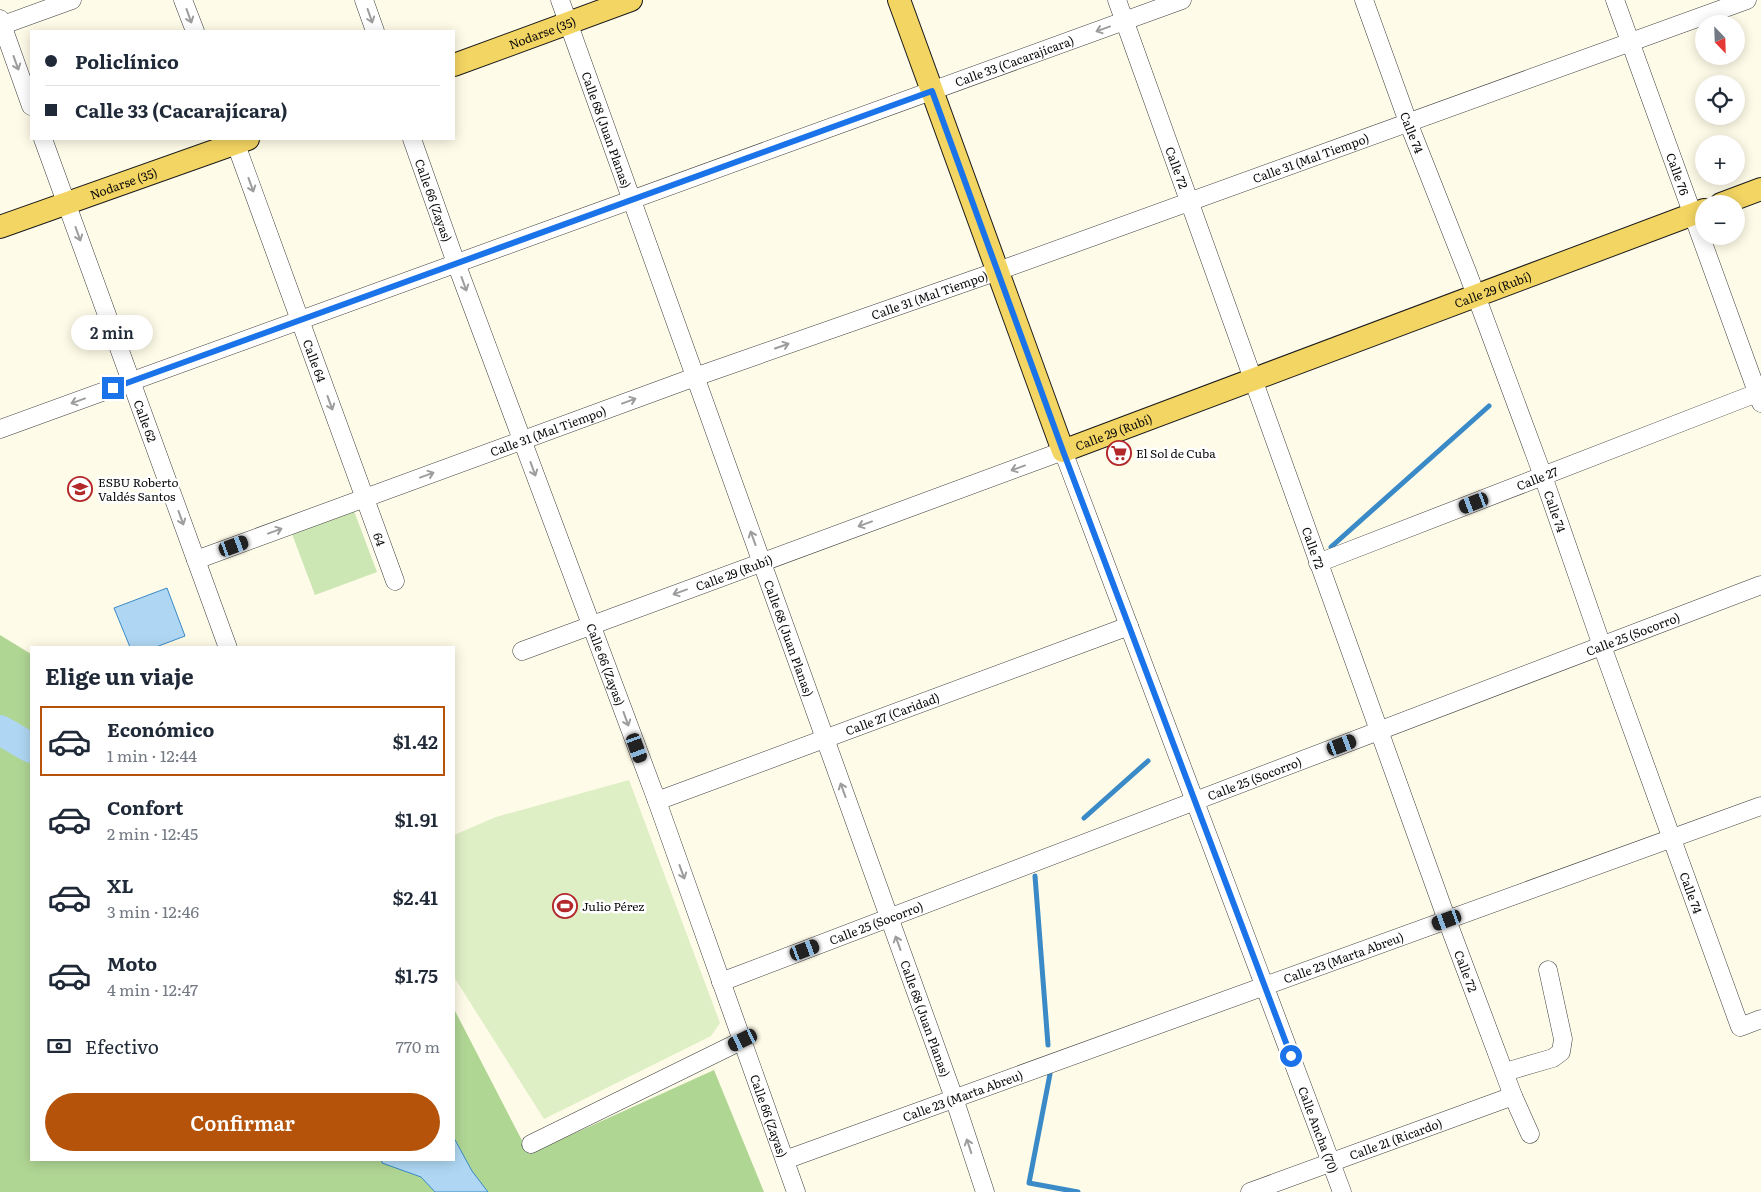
<!DOCTYPE html>
<html lang="es">
<meta charset="utf-8">
<style>
:root{--surface:#fff;--page:#f6f6f7;--text:#1f2937;--muted:#747a83;--line:#e0e1e3;--accent:#b45309}
body{margin:0;font-family:Literata,serif;background:var(--page);color:var(--text);height:100vh;display:flex;flex-direction:column;font-size:19px;white-space:nowrap}
*{box-sizing:border-box;margin:0}
p{font-size:16px;color:var(--muted)}
.icon{flex:none;width:28px;height:28px;fill:none;stroke:currentColor;stroke-width:2;stroke-linecap:round;stroke-linejoin:round}
.map{position:relative;flex:1;overflow:hidden}
.side{position:absolute;left:30px;top:646px;width:425px;height:515px;display:flex;flex-direction:column;background:var(--surface);border-radius:0px;box-shadow:0 2px 12px #0003}
.side>*{flex:none}
.top-card{position:absolute;left:30px;top:30px;width:425px;height:110px;border-radius:0px;box-shadow:0 2px 12px #0003;display:grid;align-content:center;height:110px;padding:0 15px;background:var(--surface)}
.needle{width:32px;rotate:157deg}
.controls{position:absolute;left:1695px;top:15px;display:grid;gap:10px}
.controls a{display:grid;place-items:center;width:50px;height:50px;border-radius:50%;background:var(--surface);box-shadow:0 2px 12px #0003;font-size:25px}
.end{position:absolute;width:22px;height:22px;margin:-11px;border:6px solid #1a73e8;background:#fff;box-shadow:0 0 0 2px #fff}
.from{border-radius:50%}
.bubble{position:absolute;height:35px;border-radius:18px;background:var(--surface);box-shadow:0 2px 12px #0003;font-size:16px;font-weight:600;line-height:35px;text-align:center}
.car{position:absolute;width:15px;height:30px;margin:-15px -8px;border-radius:6px;box-shadow:0 0 4px 1px #0007;background:linear-gradient(#222 24%,#8ab4d8 0 40%,#222 0 76%,#8ab4d8 0 86%,#222 0)}
.top-card b{display:flex;align-items:center;gap:18px;height:48px;font-size:19px}
.top-card b+b{border-top:1px solid var(--line)}
.top-card i{width:12px;height:12px;background:var(--text)}
ul{padding:0;list-style:none}
li{display:flex;align-items:center;gap:15px;height:70px;margin:0 10px 8px;padding:0 5px;border:2px solid transparent;border-radius:0px}
li div{flex:1}
li b{display:block;font-size:19px}
li em{font-style:normal;font-weight:600}
li.active{border-color:var(--accent)}
li>.icon{width:45px;height:45px;stroke-width:1.5}
h2{padding:0 15px;font-size:22px;line-height:60px}
.pay{display:flex;align-items:center;gap:12px;height:55px;padding:0 15px;font-size:19px}
.pay p{margin-inline-start:auto}
.action{display:flex;gap:10px;margin-top:auto;padding:10px 15px}
.action a{flex:1;height:58px;border-radius:30px;background:var(--accent);color:#fff;font-size:20px;font-weight:600;line-height:58px;text-align:center}
.map>svg:first-child{display:block}
.green{fill:#cce6b4}
.forest{fill:#b0d694}
.pitch{fill:#deeec5}
.water{fill:#afd7f3;stroke:#398ac7}
.lines{fill:none;stroke-linecap:round;stroke-linejoin:round}
.stream{stroke:#398ac7;stroke-width:5}
.river{stroke:#afd7f3;stroke-width:30}
.minor-casing{stroke:#3d3d3d;stroke-width:19}
.major-casing{stroke:#1b1b1b;stroke-width:24}
.minor{stroke:#fff;stroke-width:18}
.major{stroke:#f3d563;stroke-width:22}
.oneway{stroke:#9d9d9d}
.route{stroke:#1a73e8;stroke-width:6}
.labels{text-anchor:middle;dominant-baseline:central;stroke-width:5;stroke-linejoin:round;paint-order:stroke}
.street-label{font-size:12px;fill:#0a0a0a;stroke:#fff}
.poi-label{font-size:12px;fill:#0a0a0a;stroke:#fff;text-anchor:start}
</style>
<div class="map">
<svg width="1761" height="1192" viewBox="0 0 1761 1192">
<rect width="100%" height="100%" fill="#fefbe8"/>
<polygon class="green" points="354,511 377,572 315,595 292,534"/>
<polygon class="forest" points="0,635 31,654 31,1160 454,1160 454,1009 529,1154 714,1070 764,1192 0,1192"/>
<polygon class="pitch" points="629,780 720,1023 711,1036 544,1119 454,977 454,835 496,817"/>
<g class="water">
<polygon points="167,588 185,636 156,647 130,647 114,608"/>
<polygon points="454,1138 472,1171 488,1192 435,1192 421,1177 382,1163 382,1160 454,1160"/>
</g>
<g class="lines">
<g class="stream">
<polyline points="1331,547 1489,406"/>
<polyline points="1084,818 1148,761"/>
<polyline points="1035,876 1048,1045"/>
<polyline points="1050,1074 1029,1183 1078,1192"/>
</g>
<polyline class="river" points="0,730 31,748"/>
<defs>
<g id="minor">
<polyline points="183,0 195,31"/>
<polyline points="364,0 375,31"/>
<path id="s1" d="M560 0 954 1098 985 1192"/>
<path id="s2" d="M1117 0 1447 920 1513 1096 1530 1134"/>
<path id="s3" d="M1364 0 1408 122 1468 274 1543 476 1602 646 1740 1027 1761 1019"/>
<path id="s4" d="M1615 0 1761 403"/>
<polyline points="0,19 31,106"/>
<polyline points="0,26 72,0"/>
<path id="s5" d="M43 139 228 648"/>
<path id="s6" d="M234 139 395 581"/>
<path id="s7" d="M412 139 456 263 657 801 796 1192"/>
<path id="s8" d="M0 429 1182 0"/>
<path id="s9" d="M196 560 695 377 998 271 1747 0"/>
<path id="s10" d="M1318 563 1757 393"/>
<path id="s11" d="M522 651 1063 451 1342 1192"/>
<path id="s12" d="M657 801 1129 626"/>
<path id="s13" d="M721 982 1761 585"/>
<polyline points="1505,1072 1553,1058 1561,1052 1563,1039 1548,970"/>
<polyline points="531,1144 743,1040"/>
<path id="s14" d="M785 1160 1761 806"/>
<path id="s15" d="M1250 1192 1513 1096"/>
</g>
<g id="major">
<path id="s16" d="M899 0 1063 451 1704 210"/>
<path id="s17" d="M454 65 631 0"/>
<polyline points="1721,204 1761,189"/>
<path id="s18" d="M0 227 248 139"/>
</g>
</defs>
<use href="#minor" class="minor-casing"/>
<use href="#major" class="major-casing"/>
<use href="#minor" class="minor"/>
<use href="#major" class="major"/>
</g>
<defs><path id="oneway-shaft" d="M-6 0H5M1.5-3L5.5 0L1.5 3" fill="none" stroke-width="1.6" stroke-linecap="round" stroke-linejoin="round" transform="scale(1.25)"/></defs>
<g class="oneway">
<use href="#oneway-shaft" transform="translate(189 16) rotate(70)"/>
<use href="#oneway-shaft" transform="translate(370 16) rotate(71)"/>
<use href="#oneway-shaft" transform="translate(1103 29) rotate(160)"/>
<use href="#oneway-shaft" transform="translate(16 63) rotate(70)"/>
<use href="#oneway-shaft" transform="translate(251 185) rotate(70)"/>
<use href="#oneway-shaft" transform="translate(78 234) rotate(70)"/>
<use href="#oneway-shaft" transform="translate(464 284) rotate(70)"/>
<use href="#oneway-shaft" transform="translate(782 346) rotate(-19)"/>
<use href="#oneway-shaft" transform="translate(78 401) rotate(160)"/>
<use href="#oneway-shaft" transform="translate(629 401) rotate(-20)"/>
<use href="#oneway-shaft" transform="translate(330 403) rotate(70)"/>
<use href="#oneway-shaft" transform="translate(1018 468) rotate(160)"/>
<use href="#oneway-shaft" transform="translate(533 469) rotate(70)"/>
<use href="#oneway-shaft" transform="translate(427 475) rotate(-20)"/>
<use href="#oneway-shaft" transform="translate(181 518) rotate(70)"/>
<use href="#oneway-shaft" transform="translate(865 524) rotate(160)"/>
<use href="#oneway-shaft" transform="translate(275 531) rotate(-20)"/>
<use href="#oneway-shaft" transform="translate(753 538) rotate(-110)"/>
<use href="#oneway-shaft" transform="translate(680 592) rotate(160)"/>
<use href="#oneway-shaft" transform="translate(626 719) rotate(70)"/>
<use href="#oneway-shaft" transform="translate(843 790) rotate(-110)"/>
<use href="#oneway-shaft" transform="translate(682 872) rotate(70)"/>
<use href="#oneway-shaft" transform="translate(898 943) rotate(-110)"/>
<use href="#oneway-shaft" transform="translate(969 1146) rotate(-108)"/>
</g>
<g class="lines">
<polyline class="route" points="113,388 932,91 1063,451 1291,1056"/>
</g>
<defs>
<symbol id="supermarket-ring" viewBox="-11 -11 22 22"><circle r="9.5" fill="#fff" stroke="#b3292b" stroke-width="1.5"/><path d="M-6-5.5h2.5l.6 2H6L4.5 2H-2.5L-4.4-4H-6ZM-1.5 3.2a1.3 1.3 0 1 0 .1 0ZM3 3.2a1.3 1.3 0 1 0 .1 0Z" fill="#b3292b"/></symbol>
<symbol id="school-ring" viewBox="-11 -11 22 22"><circle r="9.5" fill="#fff" stroke="#b3292b" stroke-width="1.5"/><path d="M0-5L7-2L0 1L-7-2ZM-4 1L0 2.5L4 1V4Q0 6-4 4Z" fill="#b3292b"/></symbol>
<symbol id="stadium-ring" viewBox="-11 -11 22 22"><circle r="9.5" fill="#fff" stroke="#b3292b" stroke-width="1.5"/><path d="M0-5a6.5 5 0 1 0 0 10a6.5 5 0 1 0 0-10ZM-3.5-1.8h7v3.6h-7Z" fill="#b3292b"/></symbol>
</defs>
<g fill-rule="evenodd">
<use href="#supermarket-ring" x="1105" y="439" width="28" height="28"/>
<use href="#school-ring" x="66" y="475" width="28" height="28"/>
<use href="#stadium-ring" x="551" y="892" width="28" height="28"/>
</g>
<g class="labels">
<g class="street-label">
<text stroke="none"><textPath href="#s17" startOffset="94">Nodarse (35)</textPath></text>
<text stroke="none"><textPath href="#s8" startOffset="1079">Calle 33 (Cacarajícara)</textPath></text>
<text stroke="none"><textPath href="#s1" startOffset="138">Calle 68 (Juan Planas)</textPath></text>
<text stroke="none"><textPath href="#s3" startOffset="141">Calle 74</textPath></text>
<text stroke="none"><textPath href="#s9" startOffset="1185">Calle 31 (Mal Tiempo)</textPath></text>
<text stroke="none"><textPath href="#s2" startOffset="178">Calle 72</textPath></text>
<text stroke="none"><textPath href="#s4" startOffset="185">Calle 76</textPath></text>
<text stroke="none"><textPath href="#s18" startOffset="131">Nodarse (35)</textPath></text>
<text stroke="none"><textPath href="#s7" startOffset="65">Calle 66 (Zayas)</textPath></text>
<text stroke="none"><textPath href="#s16" startOffset="939">Calle 29 (Rubí)</textPath></text>
<text stroke="none"><textPath href="#s9" startOffset="780">Calle 31 (Mal Tiempo)</textPath></text>
<text stroke="none"><textPath href="#s6" startOffset="236">Calle 64</textPath></text>
<text stroke="none"><textPath href="#s5" startOffset="300">Calle 62</textPath></text>
<text stroke="none"><textPath href="#s9" startOffset="375">Calle 31 (Mal Tiempo)</textPath></text>
<text stroke="none"><textPath href="#s16" startOffset="534">Calle 29 (Rubí)</textPath></text>
<text stroke="none"><textPath href="#s10" startOffset="235">Calle 27</textPath></text>
<text stroke="none"><textPath href="#s3" startOffset="546">Calle 74</textPath></text>
<text stroke="none"><textPath href="#s6" startOffset="426">64</textPath></text>
<text stroke="none"><textPath href="#s2" startOffset="582">Calle 72</textPath></text>
<text stroke="none"><textPath href="#s11" startOffset="226">Calle 29 (Rubí)</textPath></text>
<text stroke="none"><textPath href="#s13" startOffset="976">Calle 25 (Socorro)</textPath></text>
<text stroke="none"><textPath href="#s1" startOffset="678">Calle 68 (Juan Planas)</textPath></text>
<text stroke="none"><textPath href="#s7" startOffset="560">Calle 66 (Zayas)</textPath></text>
<text stroke="none"><textPath href="#s12" startOffset="251">Calle 27 (Caridad)</textPath></text>
<text stroke="none"><textPath href="#s13" startOffset="571">Calle 25 (Socorro)</textPath></text>
<text stroke="none"><textPath href="#s3" startOffset="951">Calle 74</textPath></text>
<text stroke="none"><textPath href="#s13" startOffset="166">Calle 25 (Socorro)</textPath></text>
<text stroke="none"><textPath href="#s14" startOffset="594">Calle 23 (Marta Abreu)</textPath></text>
<text stroke="none"><textPath href="#s2" startOffset="1032">Calle 72</textPath></text>
<text stroke="none"><textPath href="#s1" startOffset="1082">Calle 68 (Juan Planas)</textPath></text>
<text stroke="none"><textPath href="#s14" startOffset="189">Calle 23 (Marta Abreu)</textPath></text>
<text stroke="none"><textPath href="#s7" startOffset="1040">Calle 66 (Zayas)</textPath></text>
<text stroke="none"><textPath href="#s11" startOffset="1302">Calle Ancha (70)</textPath></text>
<text stroke="none"><textPath href="#s15" startOffset="155">Calle 21 (Ricardo)</textPath></text>
</g>
<g class="poi-label">
<text x="1136" y="453">El Sol de Cuba</text>
<text x="98" y="482">ESBU Roberto<tspan x="98" dy="14">Valdés Santos</tspan></text>
<text x="582" y="906">Julio Pérez</text>
</g>
</g>
</svg>
<div class="controls">
<a><svg class="needle" viewBox="-14 -14 28 28"><path d="M0-13l5 13h-10z" fill="#e53935"/><path d="M0 13l5-13h-10z" fill="#747a83"/></svg></a>
<a><svg class="icon" aria-label="locate" viewBox="0 0 24 24"><circle cx="12" cy="12" r="6"/><path d="M12 2v4M12 18v4M2 12h4M18 12h4"/></svg></a>
<a>+</a>
<a>−</a>
</div>
<i class="end from" style="left:1291px;top:1056px"></i>
<i class="end" style="left:113px;top:388px"></i>
<div class="bubble" style="left:71px;top:315px;width:82px">2 min</div>
<i class="car" style="left:1474px;top:503px;rotate:249deg"></i>
<i class="car" style="left:234px;top:546px;rotate:70deg"></i>
<i class="car" style="left:1342px;top:745px;rotate:69deg"></i>
<i class="car" style="left:637px;top:748px;rotate:160deg"></i>
<i class="car" style="left:1447px;top:920px;rotate:250deg"></i>
<i class="car" style="left:805px;top:950px;rotate:69deg"></i>
<i class="car" style="left:743px;top:1040px;rotate:244deg"></i>
<div class="top-card">
<b><i class="from"></i>Policlínico</b>
<b><i></i>Calle 33 (Cacarajícara)</b>
</div>
<section class="side">
<h2>Elige un viaje</h2>
<ul>
<li class="active"><svg class="icon" aria-label="car" viewBox="0 0 24 24"><path d="M5 17H2v-5l4-1 3-4h7l3 4 3 1v5h-3M9 17h6M6 11h13"/><circle cx="7" cy="17" r="2"/><circle cx="17" cy="17" r="2"/></svg><div><b>Económico</b><p>1 min · 12:44</p></div><em>$1.42</em></li>
<li><svg class="icon" aria-label="car" viewBox="0 0 24 24"><path d="M5 17H2v-5l4-1 3-4h7l3 4 3 1v5h-3M9 17h6M6 11h13"/><circle cx="7" cy="17" r="2"/><circle cx="17" cy="17" r="2"/></svg><div><b>Confort</b><p>2 min · 12:45</p></div><em>$1.91</em></li>
<li><svg class="icon" aria-label="car" viewBox="0 0 24 24"><path d="M5 17H2v-5l4-1 3-4h7l3 4 3 1v5h-3M9 17h6M6 11h13"/><circle cx="7" cy="17" r="2"/><circle cx="17" cy="17" r="2"/></svg><div><b>XL</b><p>3 min · 12:46</p></div><em>$2.41</em></li>
<li><svg class="icon" aria-label="car" viewBox="0 0 24 24"><path d="M5 17H2v-5l4-1 3-4h7l3 4 3 1v5h-3M9 17h6M6 11h13"/><circle cx="7" cy="17" r="2"/><circle cx="17" cy="17" r="2"/></svg><div><b>Moto</b><p>4 min · 12:47</p></div><em>$1.75</em></li>
</ul>
<div class="pay"><svg class="icon" aria-label="cash" viewBox="0 0 24 24"><path d="M3 7h18v10H3z"/><circle cx="12" cy="12" r="2"/></svg>Efectivo<p>770 m</p></div>
<div class="action"><a>Confirmar</a></div>
</section>
</div>
